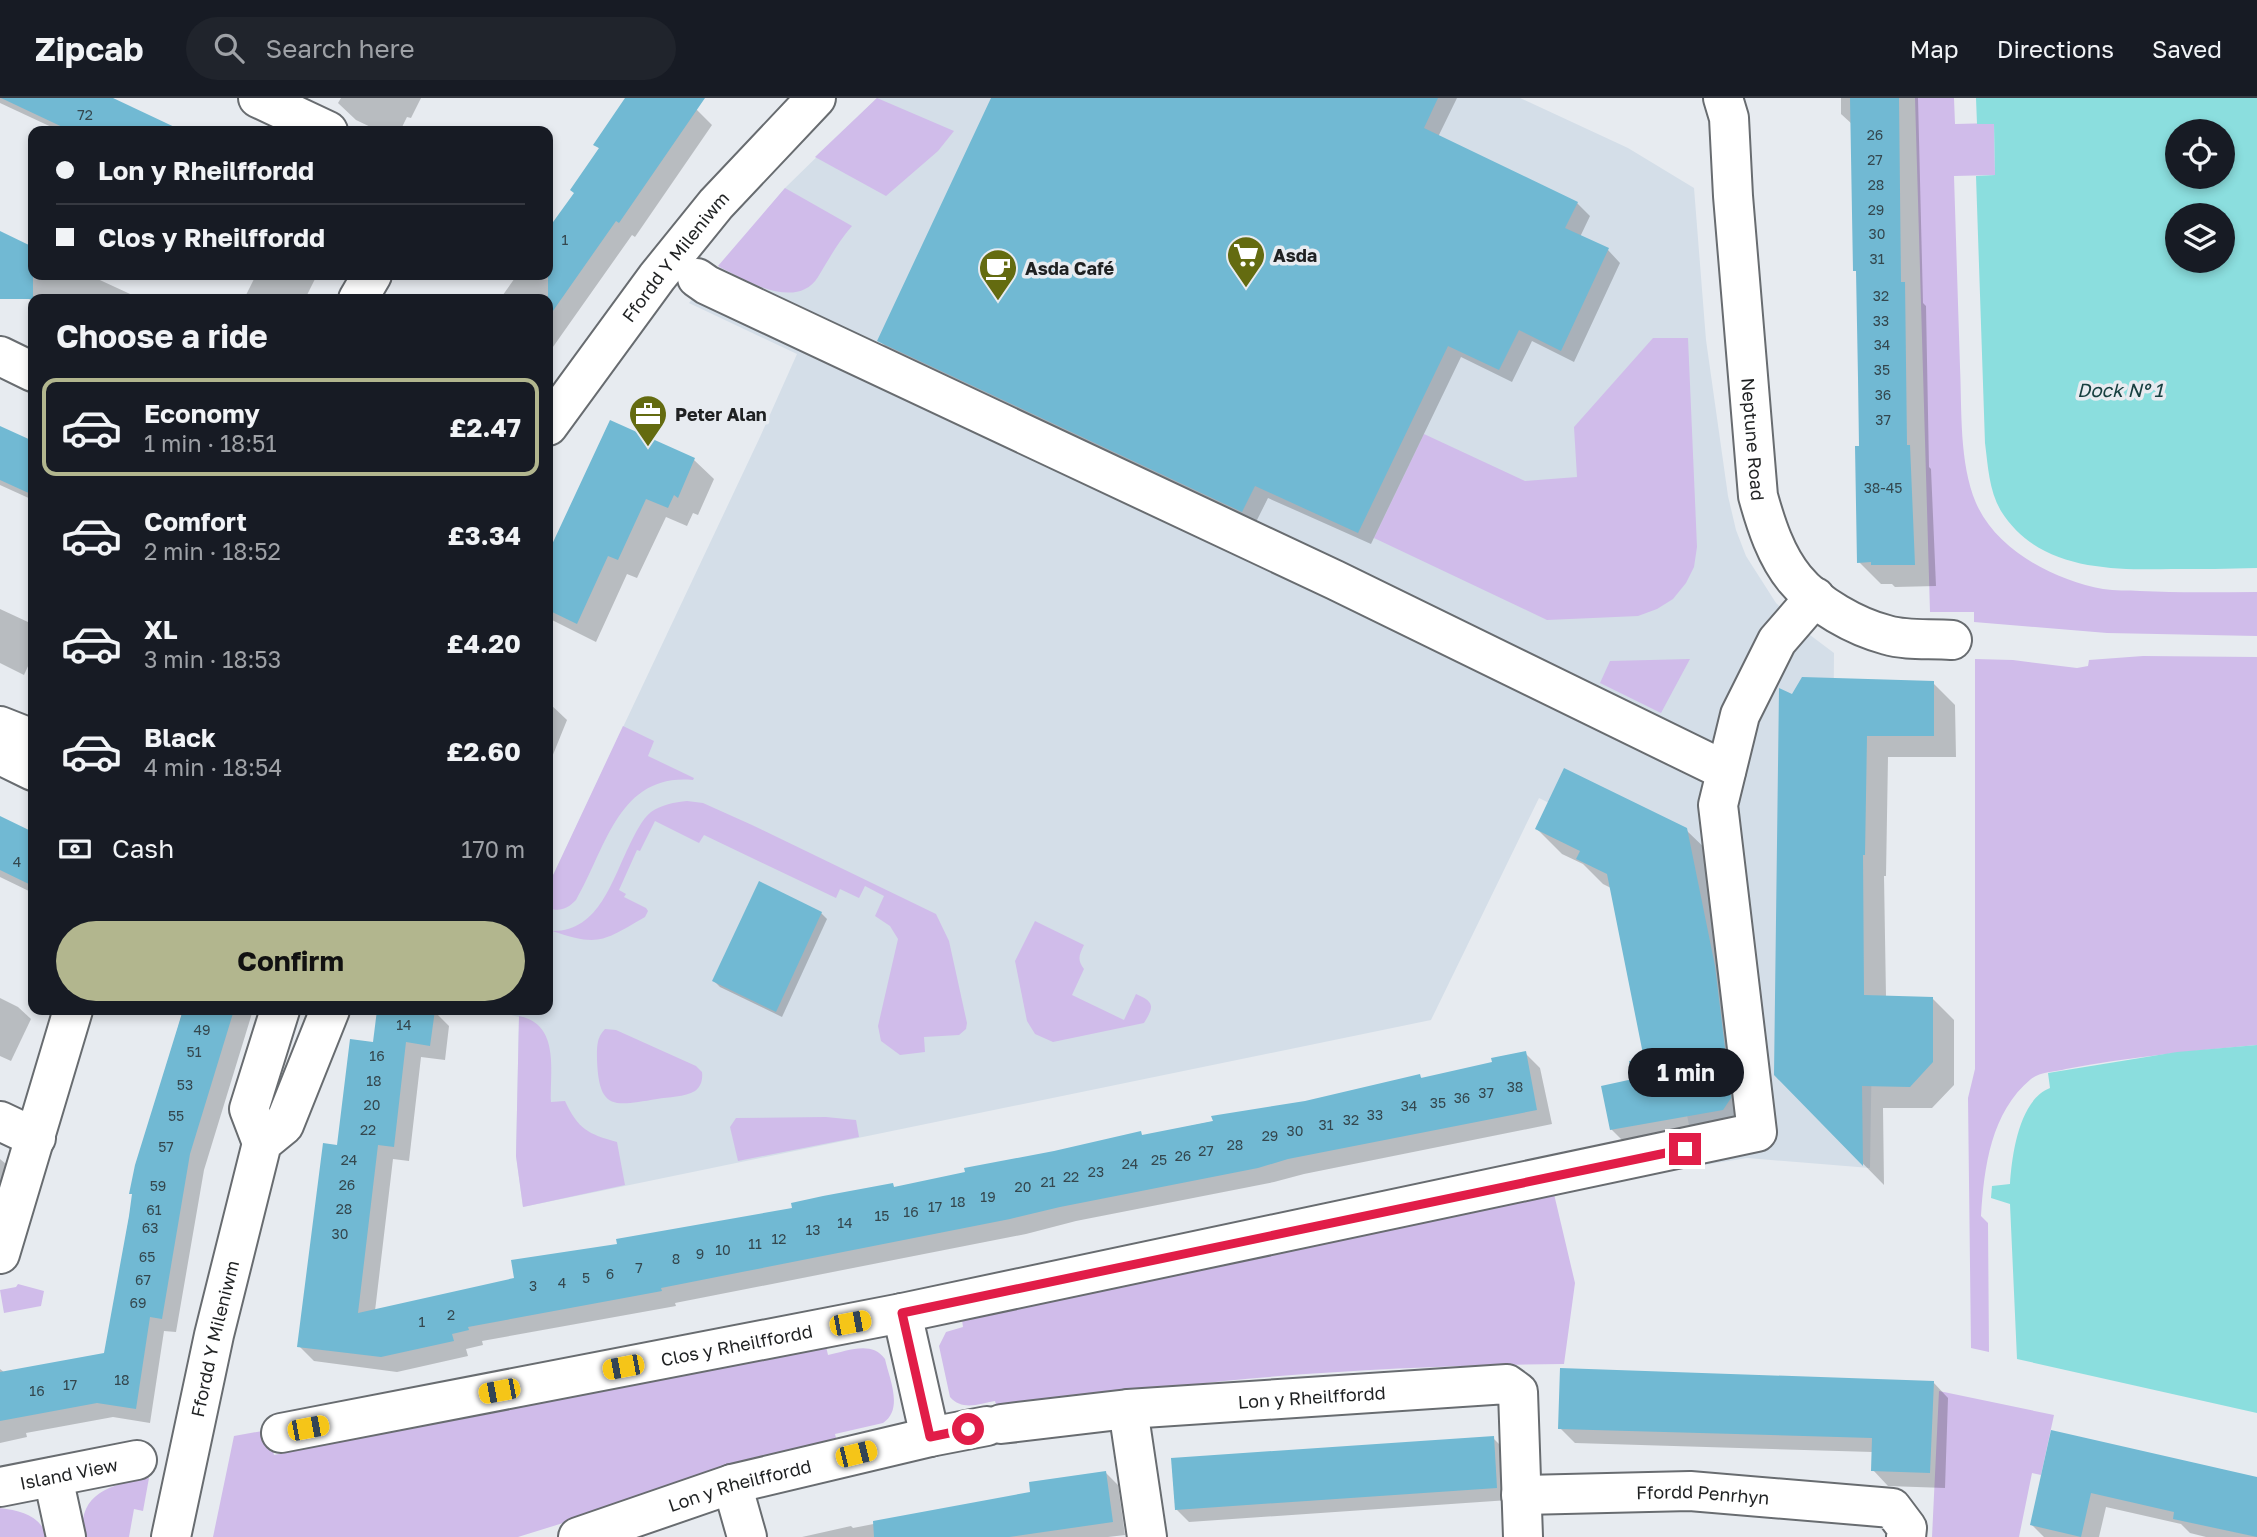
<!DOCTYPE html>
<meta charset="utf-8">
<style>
:root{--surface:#171b24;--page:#20242c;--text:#f1f3f6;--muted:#9ea1a6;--line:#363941;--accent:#b2b68e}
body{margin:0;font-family:"Golos Text",sans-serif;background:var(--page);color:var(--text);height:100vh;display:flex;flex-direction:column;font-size:26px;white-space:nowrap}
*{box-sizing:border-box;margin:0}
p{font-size:23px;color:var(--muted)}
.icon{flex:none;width:38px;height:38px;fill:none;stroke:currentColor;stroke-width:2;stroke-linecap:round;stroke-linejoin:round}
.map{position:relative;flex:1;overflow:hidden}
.details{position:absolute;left:28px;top:196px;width:525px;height:721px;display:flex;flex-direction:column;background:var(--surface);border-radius:14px;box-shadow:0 4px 10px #0003}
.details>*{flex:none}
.banner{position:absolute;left:28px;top:28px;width:525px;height:154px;border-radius:14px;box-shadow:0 4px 10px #0003;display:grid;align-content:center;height:154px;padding:0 28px;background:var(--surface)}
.tools{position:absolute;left:2165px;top:21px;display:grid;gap:14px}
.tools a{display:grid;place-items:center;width:70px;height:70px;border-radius:50%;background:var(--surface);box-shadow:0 4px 10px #0003;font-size:35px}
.end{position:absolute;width:32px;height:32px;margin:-16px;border:9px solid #e11d48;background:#fff;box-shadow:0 0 0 4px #fff}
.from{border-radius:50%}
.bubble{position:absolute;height:49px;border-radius:24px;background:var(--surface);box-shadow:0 4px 10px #0003;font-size:23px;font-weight:700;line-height:49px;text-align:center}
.car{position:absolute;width:21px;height:42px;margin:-21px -10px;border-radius:9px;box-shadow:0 0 5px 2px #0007;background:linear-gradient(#f5c518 24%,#345 0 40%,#f5c518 0 76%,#345 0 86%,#f5c518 0)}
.banner b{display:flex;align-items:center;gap:24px;height:66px;font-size:26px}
.banner b+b{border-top:2px solid var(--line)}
.banner i{width:18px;height:18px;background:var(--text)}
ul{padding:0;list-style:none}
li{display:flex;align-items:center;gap:21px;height:98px;margin:0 14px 10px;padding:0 14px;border:4px solid transparent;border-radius:14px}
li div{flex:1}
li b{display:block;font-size:26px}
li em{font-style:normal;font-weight:700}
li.active{border-color:var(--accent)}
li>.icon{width:63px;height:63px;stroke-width:1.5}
h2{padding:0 28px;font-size:32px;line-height:84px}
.pay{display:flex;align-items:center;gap:18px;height:77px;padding:0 28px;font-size:26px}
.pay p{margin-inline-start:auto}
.cta{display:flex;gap:14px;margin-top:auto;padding:14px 28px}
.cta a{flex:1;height:80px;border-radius:42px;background:var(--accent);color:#111;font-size:28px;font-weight:700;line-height:80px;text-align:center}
header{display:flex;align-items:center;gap:42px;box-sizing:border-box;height:98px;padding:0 35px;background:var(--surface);border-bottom:2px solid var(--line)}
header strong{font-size:33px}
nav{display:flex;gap:38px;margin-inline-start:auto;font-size:24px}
.search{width:490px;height:63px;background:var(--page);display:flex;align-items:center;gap:18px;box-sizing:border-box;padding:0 24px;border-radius:38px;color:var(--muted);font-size:26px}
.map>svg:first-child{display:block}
.built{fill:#d4dee8}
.green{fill:#d0bcea}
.water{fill:#8bdede;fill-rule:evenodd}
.shadow{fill:#0003}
.building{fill:#71b9d3}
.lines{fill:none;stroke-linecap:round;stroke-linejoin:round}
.street-casing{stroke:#686c70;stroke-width:42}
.secondary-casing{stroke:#686c70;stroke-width:42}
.street{stroke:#fff;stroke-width:38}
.secondary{stroke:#fff;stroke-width:38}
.route{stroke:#e11d48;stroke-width:9}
.labels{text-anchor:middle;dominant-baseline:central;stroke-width:7;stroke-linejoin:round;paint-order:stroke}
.number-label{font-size:14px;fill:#34474e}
.poi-label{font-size:18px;font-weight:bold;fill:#1f2122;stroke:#e7ebf0;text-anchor:start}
.street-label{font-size:18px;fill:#1f2122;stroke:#e7ebf0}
.water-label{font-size:19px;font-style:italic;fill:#184040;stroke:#e7ebf0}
</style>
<header>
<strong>Zipcab</strong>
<div class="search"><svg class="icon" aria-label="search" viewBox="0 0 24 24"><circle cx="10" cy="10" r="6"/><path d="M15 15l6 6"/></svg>Search here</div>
<nav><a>Map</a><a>Directions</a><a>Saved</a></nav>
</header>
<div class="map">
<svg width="2257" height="1439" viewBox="0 0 2257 1439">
<rect width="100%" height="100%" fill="#e7ebf0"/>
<polygon class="built" points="877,0 1520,0 1628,50 1694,90 1706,242 1728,398 1736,432 1746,458 1776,505 1806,534 1834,555 1831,941 1872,944 1870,1070 1747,1060 1697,1068 1634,747 1539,700 1431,922 523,1109 516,1058 519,919 492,912 548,912 548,788 760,339 797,256 689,205 785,90"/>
<g class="green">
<polygon points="877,0 954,33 938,53 886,98 815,59"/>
<path d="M1915 0H1954L1955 26 1994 25 1995 77 1954 78C1956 142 1958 205 1960 269 1962 313 1959 364 1976 405 1997 453 2055 482 2103 491 2115 493 2128 492 2140 493 2179 495 2218 494 2257 494V538L2107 535 1974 524V514H1930Z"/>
<path d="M785 90 852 128C838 144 829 161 818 179 796 214 743 181 718 168Z"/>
<polygon points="1653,240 1688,240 1697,449 1694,469 1686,485 1673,501 1657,511 1638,518 1547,522 1374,440 1424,336 1525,383 1577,379 1574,329"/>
<path d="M2143 558 2257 559V947C2193 953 2129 959 2066 971 2055 974 2039 974 2031 981 1991 1014 1984 1069 1981 1118L1988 1125 1989 1254 1971 1250 1968 1000 1975 971V561L2013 562 2077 570 2088 568 2089 562Z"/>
<polygon points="1690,561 1661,615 1600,585 1610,563"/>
<path d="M623 628 654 643 648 658 694 680 693 682C618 675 606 751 576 802 567 811 560 814 548 810V788Z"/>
<path d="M687 703 703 705 752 727 936 816 949 843 967 925 966 931 959 937 924 939 925 954 900 957 881 943 878 928 898 841 890 828 875 818 884 798 865 788 859 800 840 791 836 800 704 737 699 745 655 723 640 753 637 752 619 792 626 796 624 799 646 810 648 813 645 819C603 843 600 849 552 833 599 834 612 782 630 746 635 736 642 721 651 714 661 707 675 704 687 703Z"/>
<path d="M1035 823 1084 847C1079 857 1077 862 1084 871L1072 897 1124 922 1136 896C1155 904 1154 909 1144 925L1053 944 1035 936 1027 923 1015 863Z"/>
<path d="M519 918C560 926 550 973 551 1004L565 1003C578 1031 588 1036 617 1044L625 1087 523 1109 516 1058Z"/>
<path d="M605 931 616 932 696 968 702 974C703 981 701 989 695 993 685 999 668 999 657 1001 614 1008 599 1013 597 962 597 950 596 940 605 931Z"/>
<polygon points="826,1019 856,1022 859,1039 738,1063 730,1029 736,1020"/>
<path d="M1554 1096 1575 1185 1564 1266C1450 1267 1337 1272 1224 1283 1149 1291 1073 1303 998 1314L995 1303C979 1306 962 1313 950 1299L939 1248 946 1234 963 1229 962 1222Z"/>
<polygon points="18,1186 44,1193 41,1208 4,1215 0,1192 16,1189"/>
<path d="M825 1244 828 1257C847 1253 872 1242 885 1261 889 1280 904 1311 883 1325L835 1336 838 1348 708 1380 518 1439H213L234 1338 268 1332 274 1357Z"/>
<polygon points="1939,1293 2054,1317 2041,1377 2032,1375 2019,1439 1932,1439"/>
<path d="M149 1380 143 1413 134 1411 129 1439H83C77 1394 113 1386 149 1380Z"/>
<path d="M0 1410C22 1413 39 1417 48 1439H0Z"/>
</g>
<g class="water">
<path d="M1976 0H2257V470C2228 471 2200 471 2171 471 2110 472 2038 472 2001 413 1989 393 1988 368 1985 345L1976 78 1995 77 1994 26H1977ZM2177 33H2222V79H2177ZM2177 117H2222V163H2177Z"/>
<path d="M2257 947V1315L2017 1261 2010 1106 1991 1100 1992 1088 2010 1086C2012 1057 2019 1002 2050 990L2048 975 2177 954Z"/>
</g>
<g class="shadow">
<polygon points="0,0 97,0 131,10 180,33 60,33 0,5"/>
<polygon points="341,0 421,0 411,20 407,19 400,33 379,33 356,22 338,5"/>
<polygon points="627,0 680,0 697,12 712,27 635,139 632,137 548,256 548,201 500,201 517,177 548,177 548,134 576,95 600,51 595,47"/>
<polygon points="993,0 1457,0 1438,39 1577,105 1590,118 1580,139 1608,152 1620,165 1574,264 1532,243 1512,284 1461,259 1371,446 1268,400 1255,426 892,255 880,243"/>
<polygon points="1841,0 1918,0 1923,205 1926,208 1929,369 1931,371 1936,488 1895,489 1892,486 1881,486 1859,464 1861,350 1858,176 1855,172 1852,26 1841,16"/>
<polygon points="0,135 33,151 33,177 89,177 141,201 33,201 33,203 0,187"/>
<polygon points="256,177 317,177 305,201 244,201"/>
<polygon points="611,324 694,362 714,381 698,417 693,415 687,428 666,419 637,480 627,476 596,544 548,520 548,459"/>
<polygon points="0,330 33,345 33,402 0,387"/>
<polygon points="0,511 28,524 33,529 33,557 24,577 0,565"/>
<polygon points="1933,585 1955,607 1956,659 1888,659 1886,778 1884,778 1886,899 1932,900 1954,922 1954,987 1932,1010 1883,1010 1884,1087 1776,977 1793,598"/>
<polygon points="548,604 567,622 548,669"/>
<polygon points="0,723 33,739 33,795 0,779"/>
<polygon points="1537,731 1686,732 1712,757 1755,1026 1636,1056 1611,1031 1646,962 1611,790 1603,786 1583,766 1562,756"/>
<polygon points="821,815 827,821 782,919 720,889 714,883"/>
<polygon points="0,900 18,909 31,921 11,963 0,958"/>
<polygon points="183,912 253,912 204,1072 176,1234 164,1233 150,1325 113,1319 26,1335 27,1339 0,1345 0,1271 5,1275 106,1256 133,1097 131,1095"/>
<polygon points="379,912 434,913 449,928 445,962 421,959 409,1063 393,1061 375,1213 516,1181 619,1147 794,1111 892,1087 895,1090 1305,1004 1419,978 1423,981 1494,965 1525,955 1540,970 1552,1026 1304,1076 1274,1084 1076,1123 1026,1136 675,1205 676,1208 482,1243 483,1247 466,1251 468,1258 397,1274 314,1263 299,1248 375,946"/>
<polygon points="0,1061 18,1076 0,1111"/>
<polygon points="1933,1284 1948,1300 1945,1390 1888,1388 1873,1372 1873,1354 1575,1345 1560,1330"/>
<polygon points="2053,1334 2257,1381 2257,1439 2206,1439 2190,1435 2181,1426 2106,1409 2099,1439 2044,1439 2031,1426"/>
<polygon points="1493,1340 1506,1353 1509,1402 1189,1424 1176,1411"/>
<polygon points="1105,1374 1118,1387 1125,1437 1108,1439 802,1439 851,1428 853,1430 1032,1395"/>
</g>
<g class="building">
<polygon points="1,0 113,0 183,33 71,33"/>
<polygon points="625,0 705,0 619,125 616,123 548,220 548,131 574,95 570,92 599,50 593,47"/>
<polygon points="991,0 1438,0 1424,30 1578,104 1565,130 1609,150 1561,253 1519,232 1499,272 1448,248 1358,435 1255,388 1242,414 877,243"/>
<polygon points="1850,0 1899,0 1901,184 1905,184 1907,347 1910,347 1915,467 1871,467 1871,464 1857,465 1855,348 1859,348 1858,280 1856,173 1853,173"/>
<polygon points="0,133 33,149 33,201 0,201"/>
<polygon points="610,322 695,360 678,400 674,397 668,410 646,401 618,462 608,458 577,526 548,512 548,455"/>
<polygon points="0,328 33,343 33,397 0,382"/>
<polygon points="1802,579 1934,583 1934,638 1867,638 1865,757 1863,757 1864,897 1933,899 1933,964 1910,989 1862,988 1863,1068 1774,977 1779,590 1792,596"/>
<polygon points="1564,670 1687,730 1715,868 1731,1000 1723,1012 1610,1032 1601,988 1633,981 1629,963 1644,961 1607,776 1576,761 1580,753 1535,731"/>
<polygon points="0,718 33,734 33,788 0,772"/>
<polygon points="759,783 822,814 776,914 712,883"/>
<polygon points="183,912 234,912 190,1056 162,1221 150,1219 136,1311 97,1305 0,1323 0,1274 104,1255 129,1118 132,1096 129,1096 135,1067"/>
<polygon points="377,912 435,912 430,948 406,944 394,1049 378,1047 358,1215 514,1180 511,1162 617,1146 616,1141 792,1110 791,1105 823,1098 893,1085 894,1089 965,1074 964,1070 1054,1053 1141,1033 1142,1037 1213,1023 1211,1018 1305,1003 1420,976 1421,980 1492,964 1491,960 1526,953 1537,1012 1288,1061 1258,1070 1060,1109 1010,1121 661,1190 662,1193 468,1229 469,1232 452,1236 454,1243 381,1259 297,1249 323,1045 337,1047 350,941 373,944"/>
<polygon points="1560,1270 1934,1283 1930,1375 1871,1373 1872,1340 1558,1331"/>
<polygon points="2051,1332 2257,1379 2257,1439 2173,1421 2174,1414 2091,1395 2081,1439 2030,1427"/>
<polygon points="1494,1338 1497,1390 1175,1412 1171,1360"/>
<polygon points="1106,1373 1113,1424 1009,1439 874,1439 873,1423 1030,1394 1029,1384"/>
</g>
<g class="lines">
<defs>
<g id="street">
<polyline points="258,0 328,33"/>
<path id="s1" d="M1723 0 1729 20 1733 98 1758 398C1766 427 1776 458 1795 481 1816 507 1856 529 1887 537 1907 543 1931 540 1952 542"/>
<polyline points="697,180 707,187 1335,482 1726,673"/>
<polyline points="358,201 372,177"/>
<polyline points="0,258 33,274"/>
<polyline points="0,628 33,641"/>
<polyline points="0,657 33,673"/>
<polyline points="0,1023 36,1040"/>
<polyline points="0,1156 73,912"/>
<polyline points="902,1215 930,1339"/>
<polyline points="1128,1311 1147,1439"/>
<path id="s2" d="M1001 1326 1128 1311 1507 1286 1518 1294 1523 1439"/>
<path id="s3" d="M281 1335 902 1215 1757 1034 1718 707 1740 617 1777 543 1815 499"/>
<polyline points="53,1379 66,1439"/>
<polyline points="732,1386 747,1439"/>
<path id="s4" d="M0 1389 137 1362"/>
<path id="s5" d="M1521 1397 1690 1393 1892 1410 1907 1430 1906 1439"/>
<path id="s6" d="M578 1439 732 1386 930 1339 987 1328"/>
</g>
<g id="secondary">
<path id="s7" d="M548 328 657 179 716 106 816 0"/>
<polyline points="262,1045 249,1011 280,912"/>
<path id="s8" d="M171 1439 214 1237 262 1045 284 1027 330 912"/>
</g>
</defs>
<use href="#street" class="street-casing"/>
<use href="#secondary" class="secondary-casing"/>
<use href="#street" class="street"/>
<use href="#secondary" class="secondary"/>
</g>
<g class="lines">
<polyline class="route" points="968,1331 930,1339 902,1215 1685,1051"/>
</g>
<defs>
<symbol id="supermarket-pin" viewBox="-11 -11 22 30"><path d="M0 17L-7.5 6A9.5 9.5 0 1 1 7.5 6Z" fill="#646b10" stroke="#e7ebf0"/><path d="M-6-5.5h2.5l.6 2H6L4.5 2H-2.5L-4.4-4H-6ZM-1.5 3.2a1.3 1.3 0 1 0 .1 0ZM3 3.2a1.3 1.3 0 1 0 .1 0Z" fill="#fff"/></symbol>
<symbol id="cafe-pin" viewBox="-11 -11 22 30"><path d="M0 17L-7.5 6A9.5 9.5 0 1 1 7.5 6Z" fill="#646b10" stroke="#e7ebf0"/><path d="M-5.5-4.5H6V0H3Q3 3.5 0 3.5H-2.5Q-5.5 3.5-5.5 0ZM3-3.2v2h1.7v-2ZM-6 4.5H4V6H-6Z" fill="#fff"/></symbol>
<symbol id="office-pin" viewBox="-11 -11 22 30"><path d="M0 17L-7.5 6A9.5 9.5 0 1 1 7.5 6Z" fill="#646b10" stroke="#e7ebf0"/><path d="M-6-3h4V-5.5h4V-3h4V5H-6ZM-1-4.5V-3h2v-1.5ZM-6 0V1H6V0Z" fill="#fff"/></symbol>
</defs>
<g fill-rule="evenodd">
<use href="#supermarket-pin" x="1224" y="135" width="44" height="60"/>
<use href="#cafe-pin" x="976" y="148" width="44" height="60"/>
<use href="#office-pin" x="626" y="294" width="44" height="60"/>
</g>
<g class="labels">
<g class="number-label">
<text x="85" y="16">72</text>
<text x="1875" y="36">26</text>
<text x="1875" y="61">27</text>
<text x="1876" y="86">28</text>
<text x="1876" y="111">29</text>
<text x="1877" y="135">30</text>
<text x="565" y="141">1</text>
<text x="1877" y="160">31</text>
<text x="1881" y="197">32</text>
<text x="1881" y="222">33</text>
<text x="1882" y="246">34</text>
<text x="1882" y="271">35</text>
<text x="1883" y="296">36</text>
<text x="1883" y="321">37</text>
<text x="1883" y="389">38-45</text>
<text x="17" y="763">4</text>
<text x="404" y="926">14</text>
<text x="202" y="931">49</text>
<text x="194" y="953">51</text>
<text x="377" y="957">16</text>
<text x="374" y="982">18</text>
<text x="185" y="986">53</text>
<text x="1515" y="988">38</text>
<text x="1486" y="994">37</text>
<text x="1462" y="999">36</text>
<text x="1438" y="1004">35</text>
<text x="372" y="1006">20</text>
<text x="1409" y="1007">34</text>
<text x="1375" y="1016">33</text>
<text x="176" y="1017">55</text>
<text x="1351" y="1021">32</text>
<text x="1326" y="1026">31</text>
<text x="368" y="1031">22</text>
<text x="1295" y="1032">30</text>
<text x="1270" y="1037">29</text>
<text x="1235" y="1046">28</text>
<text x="166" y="1048">57</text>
<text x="1206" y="1052">27</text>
<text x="1183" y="1057">26</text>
<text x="349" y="1061">24</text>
<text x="1159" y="1061">25</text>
<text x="1130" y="1065">24</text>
<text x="1096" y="1073">23</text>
<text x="1071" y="1078">22</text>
<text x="1048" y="1083">21</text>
<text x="347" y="1086">26</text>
<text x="158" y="1087">59</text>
<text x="1023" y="1088">20</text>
<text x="988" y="1098">19</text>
<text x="958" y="1103">18</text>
<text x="935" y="1108">17</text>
<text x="344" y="1110">28</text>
<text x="154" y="1111">61</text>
<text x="911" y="1113">16</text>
<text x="882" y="1117">15</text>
<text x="845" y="1124">14</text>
<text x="150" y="1129">63</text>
<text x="813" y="1131">13</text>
<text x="340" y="1135">30</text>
<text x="779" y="1140">12</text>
<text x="755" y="1145">11</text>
<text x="723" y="1151">10</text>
<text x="700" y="1155">9</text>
<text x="147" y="1158">65</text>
<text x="676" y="1160">8</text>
<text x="639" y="1169">7</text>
<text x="610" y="1175">6</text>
<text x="586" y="1179">5</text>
<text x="143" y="1181">67</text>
<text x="562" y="1184">4</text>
<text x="533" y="1187">3</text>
<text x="138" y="1204">69</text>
<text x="451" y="1216">2</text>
<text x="422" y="1223">1</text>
<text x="122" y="1281">18</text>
<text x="70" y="1286">17</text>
<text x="37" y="1292">16</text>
</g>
<g class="poi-label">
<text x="1273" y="157">Asda</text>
<text x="1025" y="170">Asda Café</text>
<text x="675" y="316">Peter Alan</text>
</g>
<g class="street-label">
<text stroke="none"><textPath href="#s7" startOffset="212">Ffordd Y Mileniwm</textPath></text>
<text stroke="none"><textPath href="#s1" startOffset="343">Neptune Road</textPath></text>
<text stroke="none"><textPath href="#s8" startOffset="203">Ffordd Y Mileniwm</textPath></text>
<text stroke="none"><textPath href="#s3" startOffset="464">Clos y Rheilffordd</textPath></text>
<text stroke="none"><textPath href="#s2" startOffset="312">Lon y Rheilffordd</textPath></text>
<text stroke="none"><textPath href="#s4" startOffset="70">Island View</textPath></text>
<text stroke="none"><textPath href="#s6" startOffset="170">Lon y Rheilffordd</textPath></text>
<text stroke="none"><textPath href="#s5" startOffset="182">Ffordd Penrhyn</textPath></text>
</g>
<g class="water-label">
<text x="2120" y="291">Dock Nº 1</text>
</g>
</g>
</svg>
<div class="tools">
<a><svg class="icon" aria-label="locate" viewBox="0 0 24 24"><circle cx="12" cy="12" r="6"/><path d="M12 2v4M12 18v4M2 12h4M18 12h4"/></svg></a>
<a><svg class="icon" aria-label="layers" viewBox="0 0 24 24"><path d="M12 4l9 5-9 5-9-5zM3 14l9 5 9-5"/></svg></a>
</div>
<i class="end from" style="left:968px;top:1331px"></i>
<i class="end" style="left:1685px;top:1051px"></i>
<div class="bubble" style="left:1628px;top:950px;width:116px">1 min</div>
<i class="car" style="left:850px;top:1225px;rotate:79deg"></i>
<i class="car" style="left:623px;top:1269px;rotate:259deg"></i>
<i class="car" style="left:499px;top:1293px;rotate:259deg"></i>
<i class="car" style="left:308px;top:1330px;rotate:79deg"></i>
<i class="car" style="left:856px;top:1356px;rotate:76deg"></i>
<div class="banner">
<b><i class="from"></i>Lon y Rheilffordd</b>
<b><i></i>Clos y Rheilffordd</b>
</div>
<section class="details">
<h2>Choose a ride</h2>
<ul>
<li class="active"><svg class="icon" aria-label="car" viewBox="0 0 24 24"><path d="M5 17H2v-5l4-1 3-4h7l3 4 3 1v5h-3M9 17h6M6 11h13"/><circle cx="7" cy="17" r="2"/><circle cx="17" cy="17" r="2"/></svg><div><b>Economy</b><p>1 min · 18:51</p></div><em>£2.47</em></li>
<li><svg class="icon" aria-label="car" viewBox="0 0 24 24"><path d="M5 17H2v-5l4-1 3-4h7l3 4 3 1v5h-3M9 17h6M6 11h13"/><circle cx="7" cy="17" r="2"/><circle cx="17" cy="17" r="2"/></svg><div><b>Comfort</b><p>2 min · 18:52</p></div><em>£3.34</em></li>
<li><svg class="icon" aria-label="car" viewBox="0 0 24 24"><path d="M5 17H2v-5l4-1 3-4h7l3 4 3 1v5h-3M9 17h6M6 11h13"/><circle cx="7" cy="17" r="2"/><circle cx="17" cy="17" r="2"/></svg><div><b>XL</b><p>3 min · 18:53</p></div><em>£4.20</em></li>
<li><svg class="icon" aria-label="car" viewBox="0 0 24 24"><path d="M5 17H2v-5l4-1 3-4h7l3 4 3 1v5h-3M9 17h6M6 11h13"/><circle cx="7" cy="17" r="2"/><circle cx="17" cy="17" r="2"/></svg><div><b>Black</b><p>4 min · 18:54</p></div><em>£2.60</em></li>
</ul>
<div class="pay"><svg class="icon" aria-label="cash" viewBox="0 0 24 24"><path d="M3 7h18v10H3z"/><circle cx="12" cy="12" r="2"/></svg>Cash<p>170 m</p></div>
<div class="cta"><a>Confirm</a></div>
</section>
</div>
